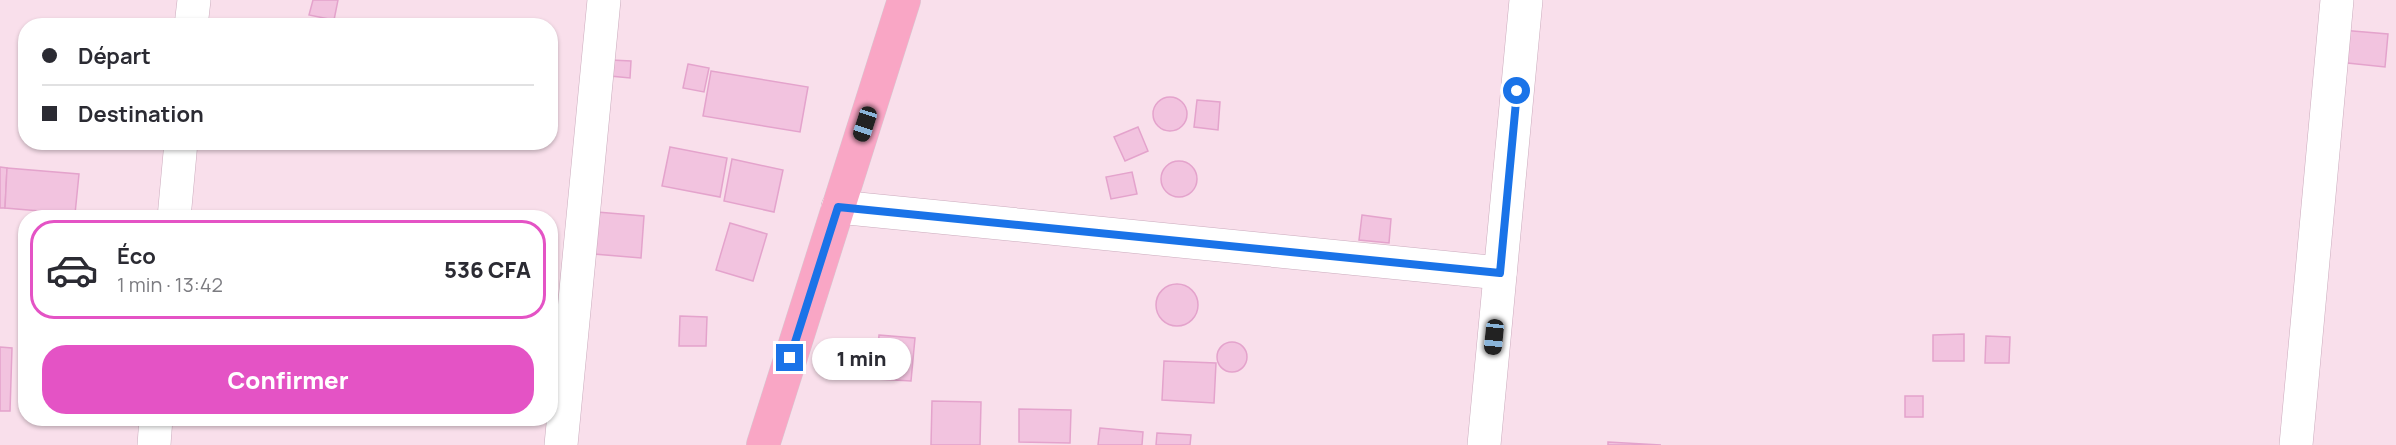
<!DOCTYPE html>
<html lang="fr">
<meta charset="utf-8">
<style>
:root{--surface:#fff;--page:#f7f7f7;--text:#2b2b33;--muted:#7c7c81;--line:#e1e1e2;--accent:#e453c5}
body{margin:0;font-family:Manrope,sans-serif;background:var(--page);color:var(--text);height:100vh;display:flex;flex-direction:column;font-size:22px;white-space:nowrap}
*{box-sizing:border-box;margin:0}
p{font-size:20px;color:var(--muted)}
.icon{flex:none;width:33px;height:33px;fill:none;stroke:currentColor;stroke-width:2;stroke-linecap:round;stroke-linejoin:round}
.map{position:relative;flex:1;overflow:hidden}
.drawer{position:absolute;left:18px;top:210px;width:540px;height:216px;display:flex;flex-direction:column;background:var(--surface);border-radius:24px;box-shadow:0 2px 4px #0004}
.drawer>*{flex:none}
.hud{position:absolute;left:18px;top:18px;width:540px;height:132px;border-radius:24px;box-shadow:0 2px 4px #0004;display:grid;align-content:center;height:132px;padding:0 24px;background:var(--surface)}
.end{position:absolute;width:27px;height:27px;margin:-14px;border:8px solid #1a73e8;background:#fff;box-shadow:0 0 0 3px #fff}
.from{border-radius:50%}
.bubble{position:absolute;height:42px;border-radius:21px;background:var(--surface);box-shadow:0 2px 4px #0004;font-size:20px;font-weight:800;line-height:42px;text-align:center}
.car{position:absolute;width:18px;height:36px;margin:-18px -9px;border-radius:8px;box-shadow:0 0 4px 2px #0007;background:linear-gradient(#222 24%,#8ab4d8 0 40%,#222 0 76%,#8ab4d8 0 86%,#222 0)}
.hud b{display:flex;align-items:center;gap:21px;height:57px;font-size:22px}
.hud b+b{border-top:2px solid var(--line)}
.hud i{width:15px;height:15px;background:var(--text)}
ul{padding:10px 0 0;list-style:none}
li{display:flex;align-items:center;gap:18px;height:99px;margin:0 12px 9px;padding:0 12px;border:3px solid var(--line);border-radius:24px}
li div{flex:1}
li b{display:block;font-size:22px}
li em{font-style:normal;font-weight:800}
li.on{border-color:var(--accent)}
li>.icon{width:54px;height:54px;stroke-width:1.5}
.action{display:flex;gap:12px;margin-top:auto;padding:12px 24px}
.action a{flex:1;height:69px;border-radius:24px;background:var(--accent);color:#fff;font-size:24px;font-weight:800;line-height:69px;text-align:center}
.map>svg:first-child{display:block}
.residential{fill:#f9dfeb;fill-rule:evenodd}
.building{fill:#f2c3df;stroke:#e4a3cc;stroke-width:1.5}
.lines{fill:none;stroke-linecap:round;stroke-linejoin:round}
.minor-casing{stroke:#cbabbd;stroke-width:34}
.major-casing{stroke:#d6cad2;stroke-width:34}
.minor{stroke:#fff;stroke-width:33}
.major{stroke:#f9a6c5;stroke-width:33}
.route{stroke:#1a73e8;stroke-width:8}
</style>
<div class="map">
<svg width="2396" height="445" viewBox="0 0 2396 445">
<rect width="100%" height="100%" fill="#fcebf2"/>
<path class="residential" d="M0 0H2396V445H0ZM26 26H550V142H26ZM26 218H550V418H26Z"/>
<g class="building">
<polygon points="313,0 338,0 334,20 309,15"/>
<polygon points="2341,30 2388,34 2385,67 2338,62"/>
<polygon points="611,60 631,61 630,78 610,76"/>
<polygon points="688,64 709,68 704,92 683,88"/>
<polygon points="711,71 808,87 800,132 703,116"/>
<circle cx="1170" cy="114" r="17"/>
<polygon points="1197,100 1220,102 1218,130 1194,127"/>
<polygon points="1138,127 1148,151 1125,161 1114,137"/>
<polygon points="670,147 727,158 720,197 662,186"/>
<polygon points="732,159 783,170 774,212 724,201"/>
<circle cx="1179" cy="179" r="18"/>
<polygon points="0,167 7,168 5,208 0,208"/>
<polygon points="7,168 79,174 75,214 5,208"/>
<polygon points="1132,172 1137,194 1111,199 1106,177"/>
<polygon points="597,212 644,216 641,258 594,254"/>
<polygon points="1362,215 1391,219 1389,243 1359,240"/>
<polygon points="730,223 767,234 753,281 716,270"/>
<circle cx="1177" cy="305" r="21"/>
<polygon points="680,316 707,317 706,346 679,346"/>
<polygon points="1964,334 1964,361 1933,361 1933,335"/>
<polygon points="879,335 915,338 911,381 876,379"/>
<polygon points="1986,336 2010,337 2009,363 1985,363"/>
<circle cx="1232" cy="357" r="15"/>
<polygon points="0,347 12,348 10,411 0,411"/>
<polygon points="1164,361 1216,363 1214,403 1162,400"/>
<rect x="1905" y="396" width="18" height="21"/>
<polygon points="932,401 981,402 980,445 931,445"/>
<polygon points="1019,409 1071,410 1070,443 1019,442"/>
<polygon points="1100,428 1143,432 1142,445 1098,445"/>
<polygon points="1157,433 1191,435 1190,445 1156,445"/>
<polygon points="1608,442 1661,445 1608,445"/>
</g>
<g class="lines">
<defs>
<g id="minor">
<polyline points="191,26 194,0"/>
<polyline points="838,207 1500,273"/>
<polyline points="174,218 181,142"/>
<polyline points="154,445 156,418"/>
<polyline points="561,445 604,0"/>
<polyline points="1484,445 1526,0"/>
<polyline points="2296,445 2337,0"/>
</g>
<polyline id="major" points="763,445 904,0"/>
</defs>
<use href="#minor" class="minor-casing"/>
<use href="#major" class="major-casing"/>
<use href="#minor" class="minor"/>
<use href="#major" class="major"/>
</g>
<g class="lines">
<polyline class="route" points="790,358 838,207 1500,273 1517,91"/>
</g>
</svg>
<i class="end from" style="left:1517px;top:91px"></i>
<i class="end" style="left:790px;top:358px"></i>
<div class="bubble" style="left:812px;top:338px;width:99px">1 min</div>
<i class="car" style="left:865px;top:124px;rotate:198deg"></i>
<i class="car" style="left:1494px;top:337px;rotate:186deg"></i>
<div class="hud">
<b><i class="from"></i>Départ</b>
<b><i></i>Destination</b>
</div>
<section class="drawer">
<ul>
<li class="on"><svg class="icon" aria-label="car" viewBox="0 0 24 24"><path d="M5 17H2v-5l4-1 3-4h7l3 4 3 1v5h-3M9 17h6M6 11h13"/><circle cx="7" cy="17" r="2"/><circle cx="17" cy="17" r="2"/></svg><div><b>Éco</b><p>1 min · 13:42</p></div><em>536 CFA</em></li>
</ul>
<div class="action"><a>Confirmer</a></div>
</section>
</div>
